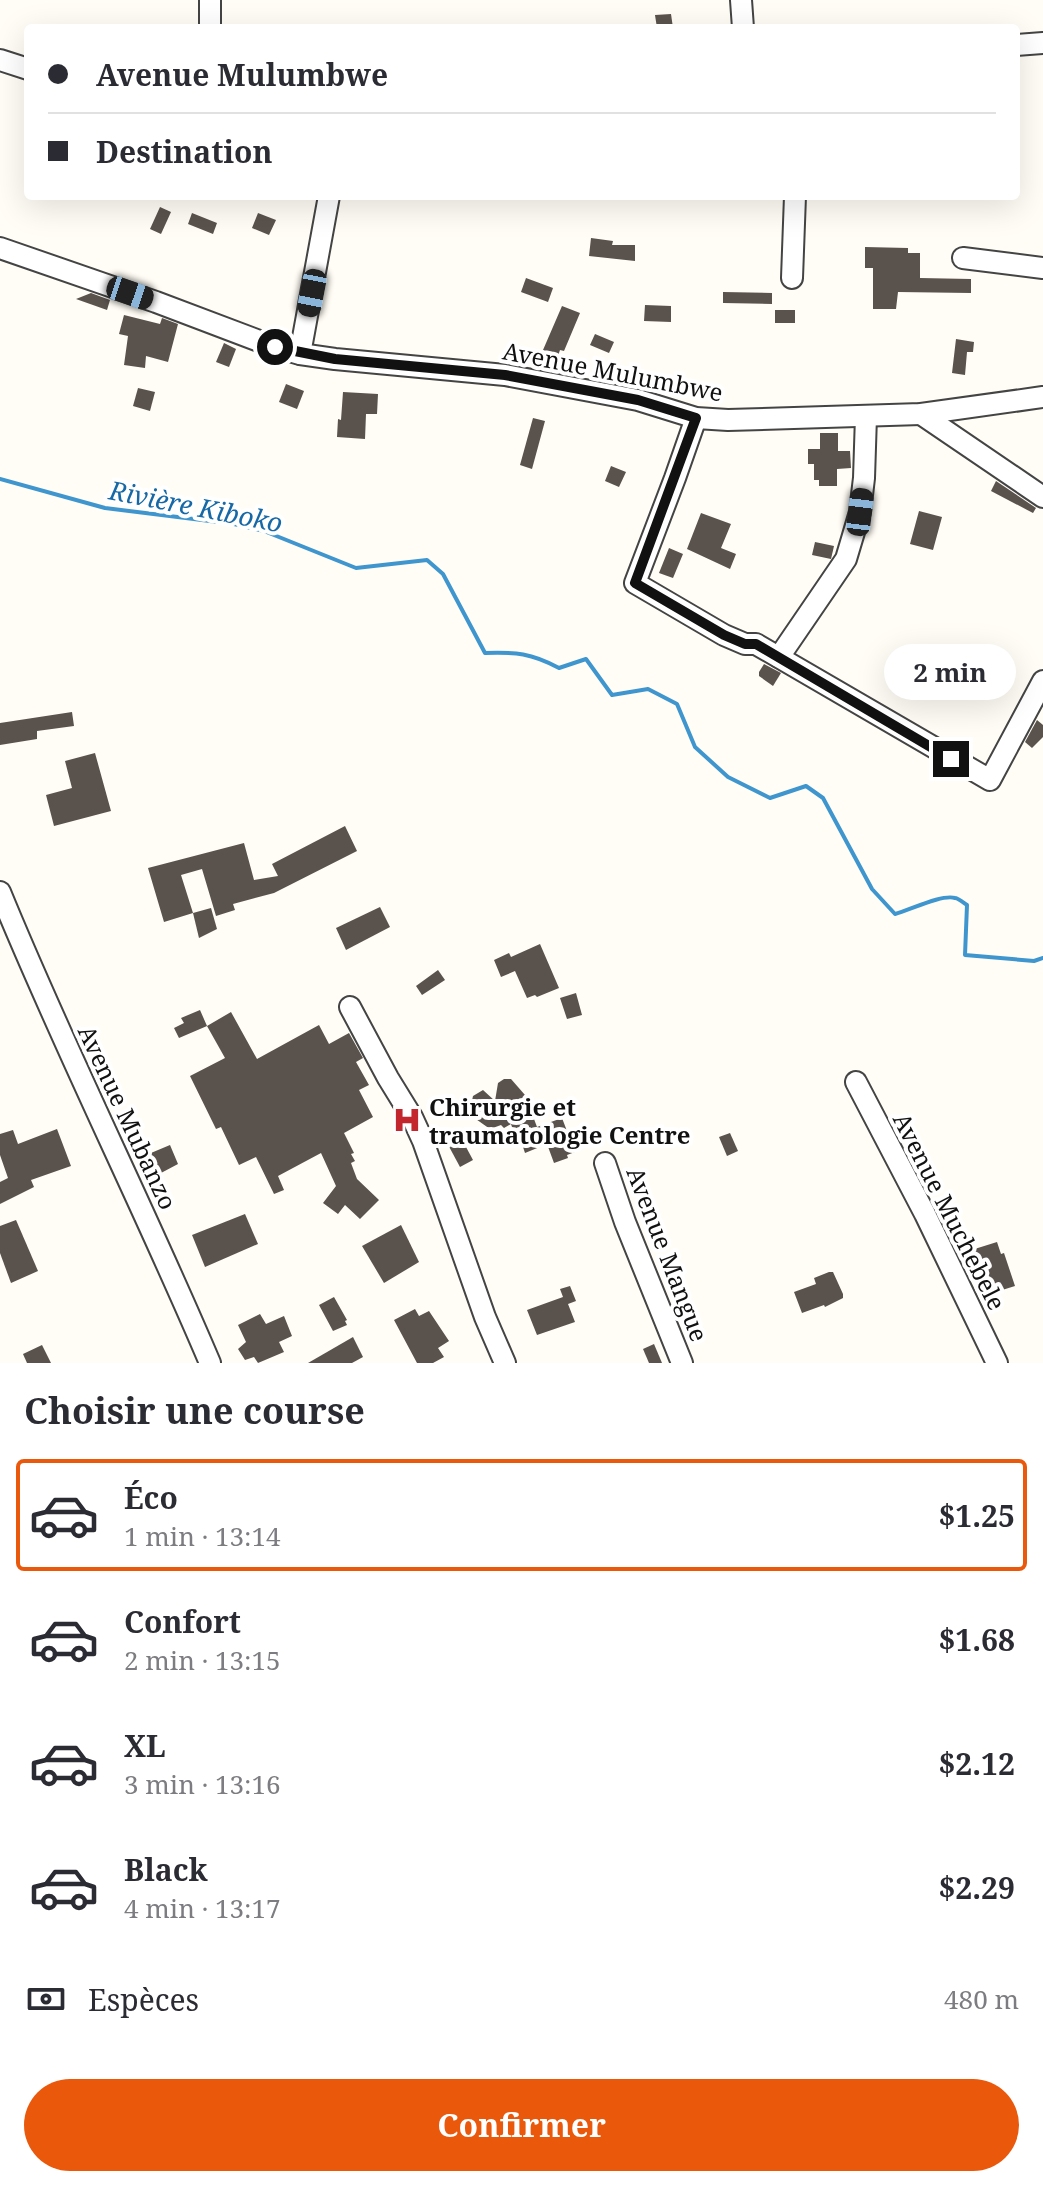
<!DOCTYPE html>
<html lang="fr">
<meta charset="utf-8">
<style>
:root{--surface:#fff;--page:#f2f2f3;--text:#2b2b33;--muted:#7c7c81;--line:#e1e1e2;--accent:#ea580c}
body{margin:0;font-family:"Noto Serif",serif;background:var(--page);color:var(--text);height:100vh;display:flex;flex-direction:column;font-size:30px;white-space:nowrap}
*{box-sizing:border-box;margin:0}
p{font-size:26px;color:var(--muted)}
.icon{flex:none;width:44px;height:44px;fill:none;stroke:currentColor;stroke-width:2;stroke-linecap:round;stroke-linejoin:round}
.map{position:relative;height:1363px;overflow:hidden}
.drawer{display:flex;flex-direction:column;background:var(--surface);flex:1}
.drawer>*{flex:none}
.top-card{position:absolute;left:24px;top:24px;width:996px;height:176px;border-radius:8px;box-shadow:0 8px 32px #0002;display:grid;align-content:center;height:176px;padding:0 24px;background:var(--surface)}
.end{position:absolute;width:36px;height:36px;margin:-18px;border:10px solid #111;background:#fff;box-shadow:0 0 0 4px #fff}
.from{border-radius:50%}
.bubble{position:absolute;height:56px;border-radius:28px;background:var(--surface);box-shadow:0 8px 32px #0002;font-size:26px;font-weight:700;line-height:56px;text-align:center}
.car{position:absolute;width:24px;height:48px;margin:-24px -12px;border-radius:10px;box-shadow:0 0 6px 2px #0007;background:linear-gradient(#222 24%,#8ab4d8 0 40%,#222 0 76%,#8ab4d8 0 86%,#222 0)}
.top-card b{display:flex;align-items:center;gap:28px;height:76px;font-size:30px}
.top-card b+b{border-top:2px solid var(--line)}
.top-card i{width:20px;height:20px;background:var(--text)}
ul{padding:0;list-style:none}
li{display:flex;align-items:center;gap:24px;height:112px;margin:0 16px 12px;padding:0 8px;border:4px solid transparent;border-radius:8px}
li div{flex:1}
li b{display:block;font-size:30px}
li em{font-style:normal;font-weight:700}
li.on{border-color:var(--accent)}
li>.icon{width:72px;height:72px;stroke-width:1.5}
h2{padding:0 24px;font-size:36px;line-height:96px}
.pay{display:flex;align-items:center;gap:20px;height:88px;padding:0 24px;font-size:30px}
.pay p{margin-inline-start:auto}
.primary-button{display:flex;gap:16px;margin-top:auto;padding:16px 24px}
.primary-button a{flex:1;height:92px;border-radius:48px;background:var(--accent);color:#fff;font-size:32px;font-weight:700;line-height:92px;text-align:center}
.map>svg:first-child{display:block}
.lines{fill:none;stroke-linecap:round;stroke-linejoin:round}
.stream{stroke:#3f96cf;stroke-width:4}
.building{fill:#5a524d}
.minor-casing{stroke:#444;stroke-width:24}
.minor{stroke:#fff;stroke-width:20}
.route{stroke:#111;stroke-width:10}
.labels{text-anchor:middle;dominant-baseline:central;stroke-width:8;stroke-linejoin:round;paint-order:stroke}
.street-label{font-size:24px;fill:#111;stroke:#fff}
.poi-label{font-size:24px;font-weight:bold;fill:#111;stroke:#fff;text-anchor:start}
.water-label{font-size:26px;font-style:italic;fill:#1768a6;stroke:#fff}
</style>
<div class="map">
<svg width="1043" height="1363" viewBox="0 0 1043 1363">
<rect width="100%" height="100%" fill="#fffdf5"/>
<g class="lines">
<path class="stream" d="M0 479 105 508 234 524 264 531 356 568 427 560 443 574 485 653C516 652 531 653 559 668L586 659 612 695 648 689 677 704 695 747 728 777 770 798 806 786 823 798 872 889 895 914C910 910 942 894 955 898 958 898 964 903 967 905L965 955 1034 961 1043 958"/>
</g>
<g class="building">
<polygon points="671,14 673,28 657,28 655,15"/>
<polygon points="160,207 171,212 161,234 150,229"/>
<polygon points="192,213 217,223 213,234 188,224"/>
<polygon points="258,213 276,220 269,235 252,228"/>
<polygon points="591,238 613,241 612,245 635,245 635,261 589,256"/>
<polygon points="865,247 908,248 908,253 920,253 920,278 971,279 971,293 898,292 896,309 873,309 873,268 865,268"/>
<polygon points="526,278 553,288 548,302 521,292"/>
<polygon points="723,292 772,293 772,304 723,303"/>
<polygon points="91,293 110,300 107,310 76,299"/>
<polygon points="645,305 671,306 671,322 644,321"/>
<polygon points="562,306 580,313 564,351 560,350 558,356 543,350"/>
<rect x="775" y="310" width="20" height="13"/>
<polygon points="124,315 160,324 162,318 178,324 168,362 146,356 145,368 124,365 128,336 119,334"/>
<polygon points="595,334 614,342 609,353 590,345"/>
<polygon points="956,339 974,342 973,352 967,352 965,375 952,373"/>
<polygon points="224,343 236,349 229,367 216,362"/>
<polygon points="286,384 304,391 297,409 279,402"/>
<polygon points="138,388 155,392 150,411 133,406"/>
<polygon points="343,392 378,394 377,414 366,414 365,439 337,437 338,419 341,420"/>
<polygon points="533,418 545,421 532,469 520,465"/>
<polygon points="820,433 838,433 838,451 850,451 851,468 837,469 837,486 819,486 819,480 814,480 814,464 808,464 808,449 820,449"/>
<polygon points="611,466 626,472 619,487 605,481"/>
<polygon points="996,481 1036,508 1033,513 991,491"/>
<polygon points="919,511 942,517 933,550 910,544"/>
<polygon points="701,513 731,524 721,548 736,554 730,569 687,549"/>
<polygon points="815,542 834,546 831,559 812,555"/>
<polygon points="669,548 683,554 673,578 659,573"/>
<polygon points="764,664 781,673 773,686 759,676 759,672"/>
<polygon points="72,712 74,726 37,731 37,739 0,745 0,723"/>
<polygon points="1037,720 1043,725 1043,737 1032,748 1025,742"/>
<polygon points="95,753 111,811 54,826 46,795 72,788 65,761"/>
<polygon points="345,826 357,851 274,893 233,904 235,910 216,916 202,869 181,875 193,913 164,922 148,868 244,843 254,880 278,876 272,864"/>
<polygon points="380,907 390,927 346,950 336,928"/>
<polygon points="211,908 217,929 199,938 193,913"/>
<polygon points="540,944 559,988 537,997 535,995 527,998 515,971 501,977 494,960 509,953 511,957"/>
<polygon points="438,970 445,980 422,995 416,986"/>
<polygon points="576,993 582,1015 567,1019 560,998"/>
<polygon points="200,1010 207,1026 179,1038 174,1028 184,1023 181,1018"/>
<polygon points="231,1012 257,1059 319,1025 329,1044 349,1033 363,1058 356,1062 369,1085 359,1090 373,1117 344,1133 354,1153 351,1154 355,1161 351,1163 357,1179 379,1200 360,1219 345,1205 338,1214 323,1203 336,1186 321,1153 278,1176 284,1190 274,1194 256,1157 239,1165 221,1127 216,1129 190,1076 225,1058 207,1026"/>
<polygon points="504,1079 511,1079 525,1095 537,1127 562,1118 575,1152 567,1155 568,1158 554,1163 547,1144 525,1153 521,1141 517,1142 511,1124 504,1128 501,1125 490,1129 473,1117 477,1114 470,1110 473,1096 483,1090 495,1101 498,1083"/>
<polygon points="57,1129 71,1166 31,1180 34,1187 0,1204 0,1182 8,1178 0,1155 0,1134 13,1130 18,1144"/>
<polygon points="730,1133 738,1151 727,1156 719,1137"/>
<polygon points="459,1134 473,1160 460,1167 446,1141"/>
<polygon points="170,1145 178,1164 161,1173 163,1180 161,1187 153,1186 139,1158"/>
<polygon points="245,1214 258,1244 205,1267 192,1235"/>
<polygon points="16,1220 38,1271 11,1283 0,1253 0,1226"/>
<polygon points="401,1225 419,1262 384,1283 362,1246"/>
<polygon points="997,1242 1001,1254 1004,1253 1015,1286 983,1296 972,1265 970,1267 965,1252"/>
<polygon points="829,1272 833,1272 843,1294 843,1298 825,1307 824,1305 802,1313 794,1292 816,1284 814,1278"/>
<polygon points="570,1286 576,1301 568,1304 575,1322 537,1335 527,1310 563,1297 560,1289"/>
<polygon points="334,1297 347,1320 345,1321 347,1325 333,1331 319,1305"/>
<polygon points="415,1309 419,1316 429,1311 449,1341 438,1348 444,1357 433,1363 417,1363 394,1320"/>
<polygon points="260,1314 266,1324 284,1316 292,1336 279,1342 284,1352 258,1363 254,1357 245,1360 238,1349 246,1342 238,1325"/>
<polygon points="353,1337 363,1357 352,1363 308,1363"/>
<polygon points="654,1344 662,1363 649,1363 643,1349"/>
<polygon points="42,1345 51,1363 27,1363 23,1354"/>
</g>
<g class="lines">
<defs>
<g id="minor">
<polyline points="210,0 210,28"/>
<polyline points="741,0 743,28"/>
<polyline points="1016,45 1043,43"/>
<polyline points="0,60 28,69"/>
<polyline points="0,248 156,302 275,347 300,354 335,359 505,375 638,400 696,418 728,420 921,414 1043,397"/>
<polyline points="963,258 1043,268"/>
<polyline points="792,278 795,196"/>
<polyline points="300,354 329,196"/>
<polyline points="921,414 1043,497"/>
<polyline points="696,418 675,478 635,583 724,635 745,644 756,644 990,780 1043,681"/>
<polyline points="779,657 846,559 860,512 864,478 866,416"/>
<path d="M0 892C65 1051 143 1205 210 1363"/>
<polyline points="350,1007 388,1078 412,1117 423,1141 485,1317 505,1363"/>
<polyline points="856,1082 925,1214 997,1363"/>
<polyline points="605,1163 625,1222 682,1363"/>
</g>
</defs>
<use href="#minor" class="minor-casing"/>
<use href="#minor" class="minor"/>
</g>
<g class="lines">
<polyline class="route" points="275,347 335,359 505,375 638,400 696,418 635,583 724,635 745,644 756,644 951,759"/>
</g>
<defs>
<symbol id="hospital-bare" viewBox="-9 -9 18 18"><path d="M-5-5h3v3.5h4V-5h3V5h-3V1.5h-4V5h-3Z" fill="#c4262e" stroke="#fff" stroke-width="2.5" paint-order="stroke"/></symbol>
</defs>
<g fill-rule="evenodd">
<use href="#hospital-bare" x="387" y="1100" width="40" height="40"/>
</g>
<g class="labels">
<g class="street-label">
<text transform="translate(613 371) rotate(11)">Avenue Mulumbwe</text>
<text transform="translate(128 1117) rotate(65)">Avenue Mubanzo</text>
<text transform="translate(950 1211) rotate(63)">Avenue Muchebele</text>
<text transform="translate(668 1254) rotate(69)">Avenue Mangue</text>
</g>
<g class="poi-label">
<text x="429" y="1106">Chirurgie et<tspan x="429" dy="28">traumatologie Centre</tspan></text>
</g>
<g class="water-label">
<text transform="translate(196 506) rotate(11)">Rivière Kiboko</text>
</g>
</g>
</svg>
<i class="end from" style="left:275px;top:347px"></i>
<i class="end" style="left:951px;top:759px"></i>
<div class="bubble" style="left:884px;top:644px;width:132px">2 min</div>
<i class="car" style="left:130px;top:293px;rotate:109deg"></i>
<i class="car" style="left:312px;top:293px;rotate:191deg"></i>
<i class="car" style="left:860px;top:512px;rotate:7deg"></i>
<div class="top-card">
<b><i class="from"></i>Avenue Mulumbwe</b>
<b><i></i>Destination</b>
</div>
</div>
<section class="drawer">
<h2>Choisir une course</h2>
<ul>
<li class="on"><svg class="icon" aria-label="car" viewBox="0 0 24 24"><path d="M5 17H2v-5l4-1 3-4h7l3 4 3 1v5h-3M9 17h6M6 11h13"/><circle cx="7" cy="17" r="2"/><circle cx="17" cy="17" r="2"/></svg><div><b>Éco</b><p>1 min · 13:14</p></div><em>$1.25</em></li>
<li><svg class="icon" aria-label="car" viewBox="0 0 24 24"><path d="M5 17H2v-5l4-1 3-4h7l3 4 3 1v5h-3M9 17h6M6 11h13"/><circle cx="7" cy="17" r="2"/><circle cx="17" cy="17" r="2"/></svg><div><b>Confort</b><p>2 min · 13:15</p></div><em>$1.68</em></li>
<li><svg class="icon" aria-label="car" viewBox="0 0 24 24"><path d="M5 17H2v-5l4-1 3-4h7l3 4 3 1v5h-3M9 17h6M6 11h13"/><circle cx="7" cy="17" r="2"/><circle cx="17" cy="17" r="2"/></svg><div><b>XL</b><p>3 min · 13:16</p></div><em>$2.12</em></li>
<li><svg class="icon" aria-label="car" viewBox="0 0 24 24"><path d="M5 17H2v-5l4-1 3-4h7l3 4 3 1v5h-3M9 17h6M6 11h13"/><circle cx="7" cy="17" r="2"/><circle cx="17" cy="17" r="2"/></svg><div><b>Black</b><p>4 min · 13:17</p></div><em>$2.29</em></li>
</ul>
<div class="pay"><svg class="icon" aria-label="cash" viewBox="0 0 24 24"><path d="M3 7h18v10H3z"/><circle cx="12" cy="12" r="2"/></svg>Espèces<p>480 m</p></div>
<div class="primary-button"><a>Confirmer</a></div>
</section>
